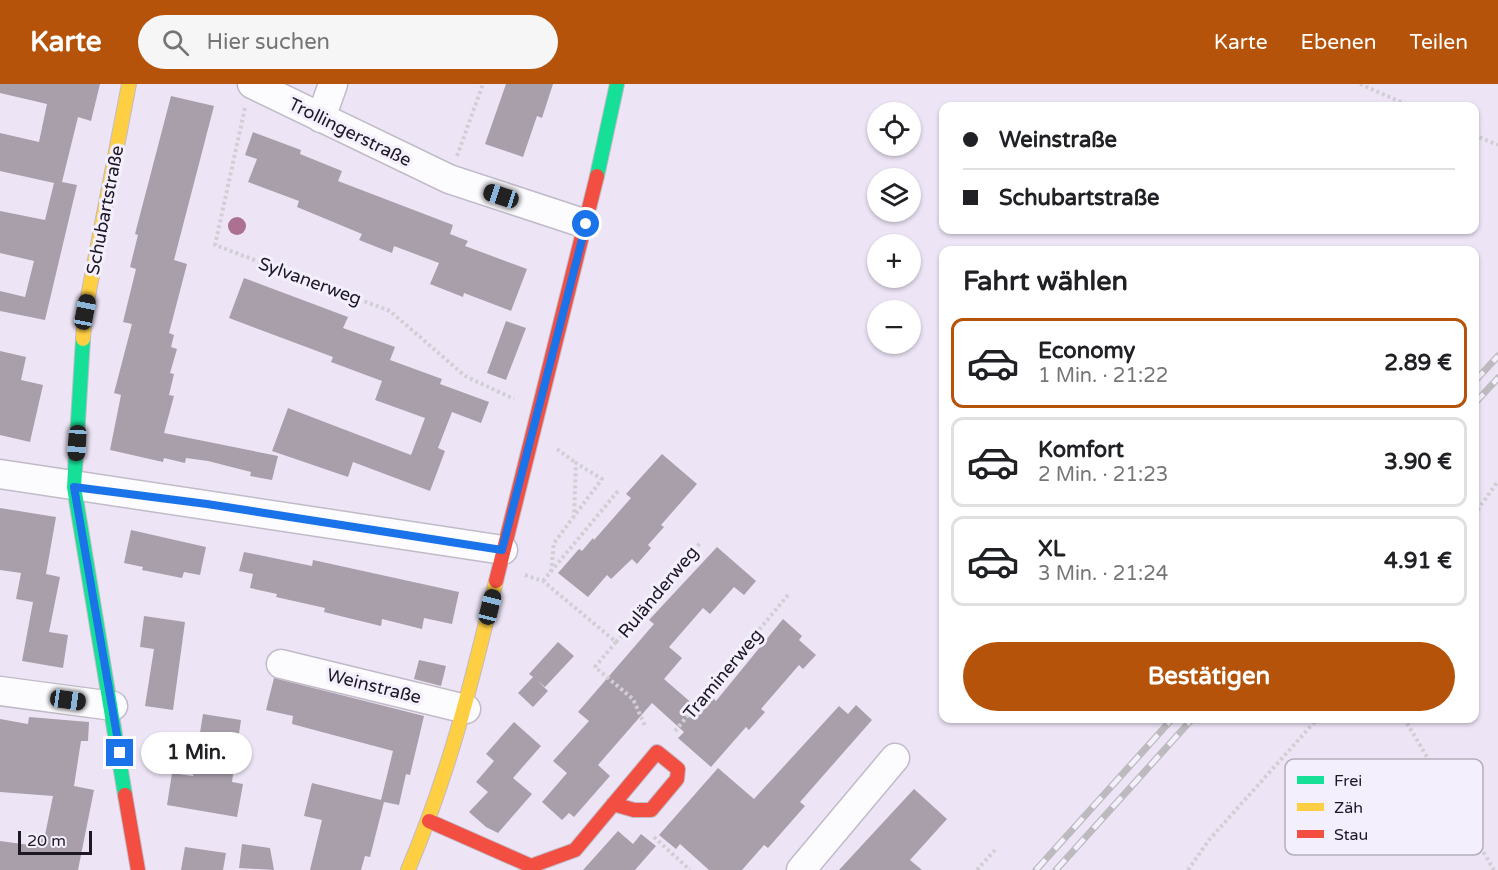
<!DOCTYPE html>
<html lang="de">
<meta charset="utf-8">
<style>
:root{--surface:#fff;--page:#f6f6f6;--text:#202124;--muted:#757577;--line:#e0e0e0;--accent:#b45309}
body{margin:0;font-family:"Varela Round",sans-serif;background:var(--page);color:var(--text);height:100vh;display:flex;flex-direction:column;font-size:22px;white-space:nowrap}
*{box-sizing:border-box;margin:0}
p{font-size:20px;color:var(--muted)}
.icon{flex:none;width:33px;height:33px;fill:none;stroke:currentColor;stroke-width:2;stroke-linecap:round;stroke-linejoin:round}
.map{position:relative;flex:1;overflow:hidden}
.details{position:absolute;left:939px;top:162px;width:540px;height:477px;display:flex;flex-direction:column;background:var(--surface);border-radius:12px;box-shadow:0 2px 4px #0004}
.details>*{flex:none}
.banner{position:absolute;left:939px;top:18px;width:540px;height:132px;border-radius:12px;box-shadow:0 2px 4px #0004;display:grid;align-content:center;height:132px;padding:0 24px;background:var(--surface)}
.tools{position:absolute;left:867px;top:18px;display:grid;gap:12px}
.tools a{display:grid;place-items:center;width:54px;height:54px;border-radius:50%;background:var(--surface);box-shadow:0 2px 4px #0004;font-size:30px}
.scale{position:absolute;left:18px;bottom:15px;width:74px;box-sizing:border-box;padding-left:6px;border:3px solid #1e1824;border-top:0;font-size:16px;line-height:21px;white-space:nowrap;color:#1e1824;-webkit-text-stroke:4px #f4effc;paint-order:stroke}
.end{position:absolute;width:27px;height:27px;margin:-14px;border:8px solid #1a73e8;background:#fff;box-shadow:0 0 0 3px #fff}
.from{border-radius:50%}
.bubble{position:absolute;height:42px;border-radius:21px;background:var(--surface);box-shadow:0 2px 4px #0004;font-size:20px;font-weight:700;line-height:42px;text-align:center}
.car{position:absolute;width:18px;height:36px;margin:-18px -9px;border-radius:8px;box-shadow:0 0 4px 2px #0007;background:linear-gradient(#222 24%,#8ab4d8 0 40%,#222 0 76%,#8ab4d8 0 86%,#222 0)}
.banner b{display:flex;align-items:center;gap:21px;height:57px;font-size:22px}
.banner b+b{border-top:2px solid var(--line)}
.banner i{width:15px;height:15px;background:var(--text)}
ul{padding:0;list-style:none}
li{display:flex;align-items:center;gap:18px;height:90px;margin:0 12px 9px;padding:0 12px;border:3px solid var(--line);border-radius:12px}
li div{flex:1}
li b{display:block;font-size:22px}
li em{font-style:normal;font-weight:700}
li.on{border-color:var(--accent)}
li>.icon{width:54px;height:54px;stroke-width:1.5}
h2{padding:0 24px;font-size:27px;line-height:72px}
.cta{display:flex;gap:12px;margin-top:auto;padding:12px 24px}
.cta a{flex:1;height:69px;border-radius:36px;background:var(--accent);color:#fff;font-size:24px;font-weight:700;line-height:69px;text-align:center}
header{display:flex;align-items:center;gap:36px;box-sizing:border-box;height:84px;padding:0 30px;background:var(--accent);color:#fff}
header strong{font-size:28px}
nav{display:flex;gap:33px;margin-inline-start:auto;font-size:21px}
.search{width:420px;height:54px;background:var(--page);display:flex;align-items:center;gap:15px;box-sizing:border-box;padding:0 21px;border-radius:33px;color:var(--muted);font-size:22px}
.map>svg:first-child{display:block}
.building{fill:#a89fab}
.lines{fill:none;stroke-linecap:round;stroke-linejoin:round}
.street-casing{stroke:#c1bbc8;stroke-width:31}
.fast-casing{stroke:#c1bbc8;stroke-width:16}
.slow-casing{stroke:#c1bbc8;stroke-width:16}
.jam-casing{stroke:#c1bbc8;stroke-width:16}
.path{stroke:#d1cfd4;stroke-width:4;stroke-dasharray:3 3;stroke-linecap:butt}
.street{stroke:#fcfbfe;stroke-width:28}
.fast{stroke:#16e098;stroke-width:14}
.slow{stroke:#ffcf43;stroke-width:14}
.jam{stroke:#f24e42;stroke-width:14}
.rail-casing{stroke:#bdbabf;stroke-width:7}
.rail{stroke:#f4effc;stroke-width:4.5;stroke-dasharray:14;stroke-linecap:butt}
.tree{fill:#ac7090}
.route{stroke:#1a73e8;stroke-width:8}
.labels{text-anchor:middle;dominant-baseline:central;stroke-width:6;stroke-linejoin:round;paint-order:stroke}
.street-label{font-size:18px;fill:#1e1824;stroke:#f4effc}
.key{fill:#f4effc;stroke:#b4aebb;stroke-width:1.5}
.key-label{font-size:16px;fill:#1e1824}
</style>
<header>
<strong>Karte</strong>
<div class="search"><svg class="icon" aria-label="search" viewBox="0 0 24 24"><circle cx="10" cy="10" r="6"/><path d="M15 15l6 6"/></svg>Hier suchen</div>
<nav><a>Karte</a><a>Ebenen</a><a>Teilen</a></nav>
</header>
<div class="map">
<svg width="1498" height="786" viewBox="0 0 1498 786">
<rect width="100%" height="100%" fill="#ede5f6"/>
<g class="building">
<polygon points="0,0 100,0 91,37 78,33 62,98 77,101 45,236 0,227 0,207 25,213 34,177 0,169 0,127 45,136 54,99 0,87 0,49 39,58 47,20 0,9"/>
<polygon points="506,0 553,0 542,34 537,32 523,73 485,60"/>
<polygon points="171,12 214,22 174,176 187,180 169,249 174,251 171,263 177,265 170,289 174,290 169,311 174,312 164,349 278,372 272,396 250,392 251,388 208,377 186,374 185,379 164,374 163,378 110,366 121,311 114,309 132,240 123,238 136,185 130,183 138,151 135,150"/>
<polygon points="253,48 301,66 300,70 342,87 338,97 453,141 450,150 468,157 465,162 527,185 511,227 464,209 463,213 430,200 439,179 394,162 392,169 359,156 362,150 297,123 299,117 248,98 257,75 245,71"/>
<polygon points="244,194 348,233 343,244 395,263 390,276 442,295 440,300 489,318 481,339 452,328 438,364 445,367 430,407 353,378 348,393 272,367 288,324 411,371 425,334 375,316 382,297 331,278 333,273 229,234"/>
<polygon points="506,237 526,244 506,296 487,289"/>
<polygon points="0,267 26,273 21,296 43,301 30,358 0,351"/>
<polygon points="662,370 697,400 661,441 664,443 648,461 651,464 637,480 632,475 611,495 607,491 588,513 558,489 579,465 582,467 593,454 594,456 631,414 626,410"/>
<polygon points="0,424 56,433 46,490 60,493 49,548 68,551 63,584 22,577 33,518 16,515 21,489 0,486"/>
<polygon points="131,446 206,463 200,491 184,488 182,494 142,486 143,483 124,479"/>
<polygon points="717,463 756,497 744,511 734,503 710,530 703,524 669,563 682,574 664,595 702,628 713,614 716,617 783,535 802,552 799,556 816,571 803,585 799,581 761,625 765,628 749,646 746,643 711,683 678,654 684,648 652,619 598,681 610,692 574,733 569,729 562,736 542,718 567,689 553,677 589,637 578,628 654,540 649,536"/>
<polygon points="244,468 312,482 313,476 459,508 452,540 424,534 422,545 382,535 381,542 324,528 325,524 276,513 277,510 250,504 253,490 239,487"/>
<polygon points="144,532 185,538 173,626 145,622 154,565 140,563"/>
<polygon points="558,558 574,572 545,603 538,597 548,607 533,623 518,609 533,593 529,590"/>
<polygon points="419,576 446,582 441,602 414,595"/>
<polygon points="274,594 424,632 410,691 406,690 399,721 384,718 370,773 365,772 361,786 310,786 322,736 304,732 312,699 381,716 393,667 292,640 293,632 266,626"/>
<polygon points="856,621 872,636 800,718 805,722 768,764 764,761 742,786 709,786 680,760 676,765 659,751 718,684 754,715 839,622 848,630"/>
<polygon points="203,630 241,636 232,698 243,700 237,733 167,721 172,689 193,692"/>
<polygon points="29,633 89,638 88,657 81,657 74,702 94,706 78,786 0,786 0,757 37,762 39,750 45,751 53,712 0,708 0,635 28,640"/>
<polygon points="514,638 541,662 513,694 532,710 498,749 486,743 469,728 488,708 476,698 494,677 486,670"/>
<polygon points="914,705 947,735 910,776 922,786 839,786"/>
<polygon points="618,747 633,760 641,750 656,762 635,786 583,786"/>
<polygon points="242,760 270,764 274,786 239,784"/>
<polygon points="185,763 226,769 223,786 181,786"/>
</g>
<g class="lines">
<defs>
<g id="street">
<polyline points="252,0 449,95 586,140"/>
<polyline points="321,34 333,0"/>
<polyline points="0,390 503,466"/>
<polyline points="281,580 466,625"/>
<polyline points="0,607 113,622"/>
<polyline points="801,786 895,674"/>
</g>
<g id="fast">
<polyline points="597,92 617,0"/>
<polyline points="83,255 74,403 125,711"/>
</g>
<g id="slow">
<polyline points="83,255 85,228 129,0"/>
<path d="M408 786C449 690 472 598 496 497"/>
</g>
<g id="jam">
<polyline points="496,497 597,92"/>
<polyline points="125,711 138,786"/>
<polyline points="429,737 531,782 575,766 657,668 678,685 677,695 651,726 634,726 613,720"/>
</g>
</defs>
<use href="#street" class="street-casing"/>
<use href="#fast" class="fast-casing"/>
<use href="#slow" class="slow-casing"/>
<use href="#jam" class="jam-casing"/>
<g class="path">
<polyline points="1360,0 1410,22"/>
<polyline points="245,24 215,161 390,227 465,292 514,315"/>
<polyline points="1474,51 1498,61"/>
<polyline points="457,72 483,0"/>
<polyline points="557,365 576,379"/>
<polyline points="1474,431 1498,397"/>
<polyline points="551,488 554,459 602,395 576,379 574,432"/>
<polyline points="525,491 543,497 616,558 701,458"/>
<polyline points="543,497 618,407"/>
<polyline points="616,558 595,583 633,615 646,644"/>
<polyline points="1404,634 1494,786"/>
<polyline points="675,647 788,511"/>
<polyline points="654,753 690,786"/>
<polyline points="977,786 995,766"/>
<polyline points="1188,786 1209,756 1318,634"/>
</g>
<use href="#street" class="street"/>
<use href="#fast" class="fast"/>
<use href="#slow" class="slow"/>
<use href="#jam" class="jam"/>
<defs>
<g id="rail">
<polyline points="1474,298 1498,272"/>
<polyline points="1474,320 1498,294"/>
<polyline points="1036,786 1173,634"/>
<polyline points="1056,786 1193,634"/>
</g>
</defs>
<use href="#rail" class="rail-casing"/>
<use href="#rail" class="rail"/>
</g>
<circle class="tree" cx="237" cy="142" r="9"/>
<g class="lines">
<polyline class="route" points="120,669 74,403 207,420 502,466 586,140"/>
</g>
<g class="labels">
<g class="street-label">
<text transform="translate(350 48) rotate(26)">Trollingerstraße</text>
<text transform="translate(105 126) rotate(-79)">Schubartstraße</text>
<text transform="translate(310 197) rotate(20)">Sylvanerweg</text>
<text transform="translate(658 508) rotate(-50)">Ruländerweg</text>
<text transform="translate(723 590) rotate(-50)">Traminerweg</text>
<text transform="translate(374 602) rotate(14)">Weinstraße</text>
</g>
</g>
<rect x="1285" y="675" width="198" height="96" rx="9" class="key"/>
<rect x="1297" y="692" width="27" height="8" fill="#16e098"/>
<rect x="1297" y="719" width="27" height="8" fill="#ffcf43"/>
<rect x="1297" y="746" width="27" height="8" fill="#f24e42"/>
<g class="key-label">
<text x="1334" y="702">Frei</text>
<text x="1334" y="729">Zäh</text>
<text x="1334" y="756">Stau</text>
</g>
</svg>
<div class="tools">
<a><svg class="icon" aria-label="locate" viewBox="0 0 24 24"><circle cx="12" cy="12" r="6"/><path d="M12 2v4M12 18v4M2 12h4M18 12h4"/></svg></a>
<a><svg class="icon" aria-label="layers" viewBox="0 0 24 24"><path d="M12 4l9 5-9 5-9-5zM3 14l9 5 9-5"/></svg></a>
<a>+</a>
<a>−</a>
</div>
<div class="scale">20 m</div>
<i class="end from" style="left:586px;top:140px"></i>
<i class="end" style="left:120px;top:669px"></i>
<div class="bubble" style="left:141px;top:648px;width:111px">1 Min.</div>
<i class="car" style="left:501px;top:112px;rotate:288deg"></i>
<i class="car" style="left:85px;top:228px;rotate:11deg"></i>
<i class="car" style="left:77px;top:359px;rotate:184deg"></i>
<i class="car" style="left:490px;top:523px;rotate:14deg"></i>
<i class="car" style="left:68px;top:616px;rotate:98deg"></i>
<div class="banner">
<b><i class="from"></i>Weinstraße</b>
<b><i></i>Schubartstraße</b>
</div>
<section class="details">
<h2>Fahrt wählen</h2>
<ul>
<li class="on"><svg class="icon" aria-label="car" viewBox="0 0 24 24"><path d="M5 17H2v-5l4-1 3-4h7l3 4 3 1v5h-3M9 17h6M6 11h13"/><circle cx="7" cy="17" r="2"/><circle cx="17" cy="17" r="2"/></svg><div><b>Economy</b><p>1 Min. · 21:22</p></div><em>2.89 €</em></li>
<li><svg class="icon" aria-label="car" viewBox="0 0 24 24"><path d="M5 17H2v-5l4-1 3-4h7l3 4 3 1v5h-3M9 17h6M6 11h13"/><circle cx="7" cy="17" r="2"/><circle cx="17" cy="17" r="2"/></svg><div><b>Komfort</b><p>2 Min. · 21:23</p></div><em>3.90 €</em></li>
<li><svg class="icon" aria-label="car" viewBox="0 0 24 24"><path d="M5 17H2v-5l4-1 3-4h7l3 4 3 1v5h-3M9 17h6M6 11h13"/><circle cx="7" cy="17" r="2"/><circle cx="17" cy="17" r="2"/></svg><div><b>XL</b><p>3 Min. · 21:24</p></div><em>4.91 €</em></li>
</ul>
<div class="cta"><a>Bestätigen</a></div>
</section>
</div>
